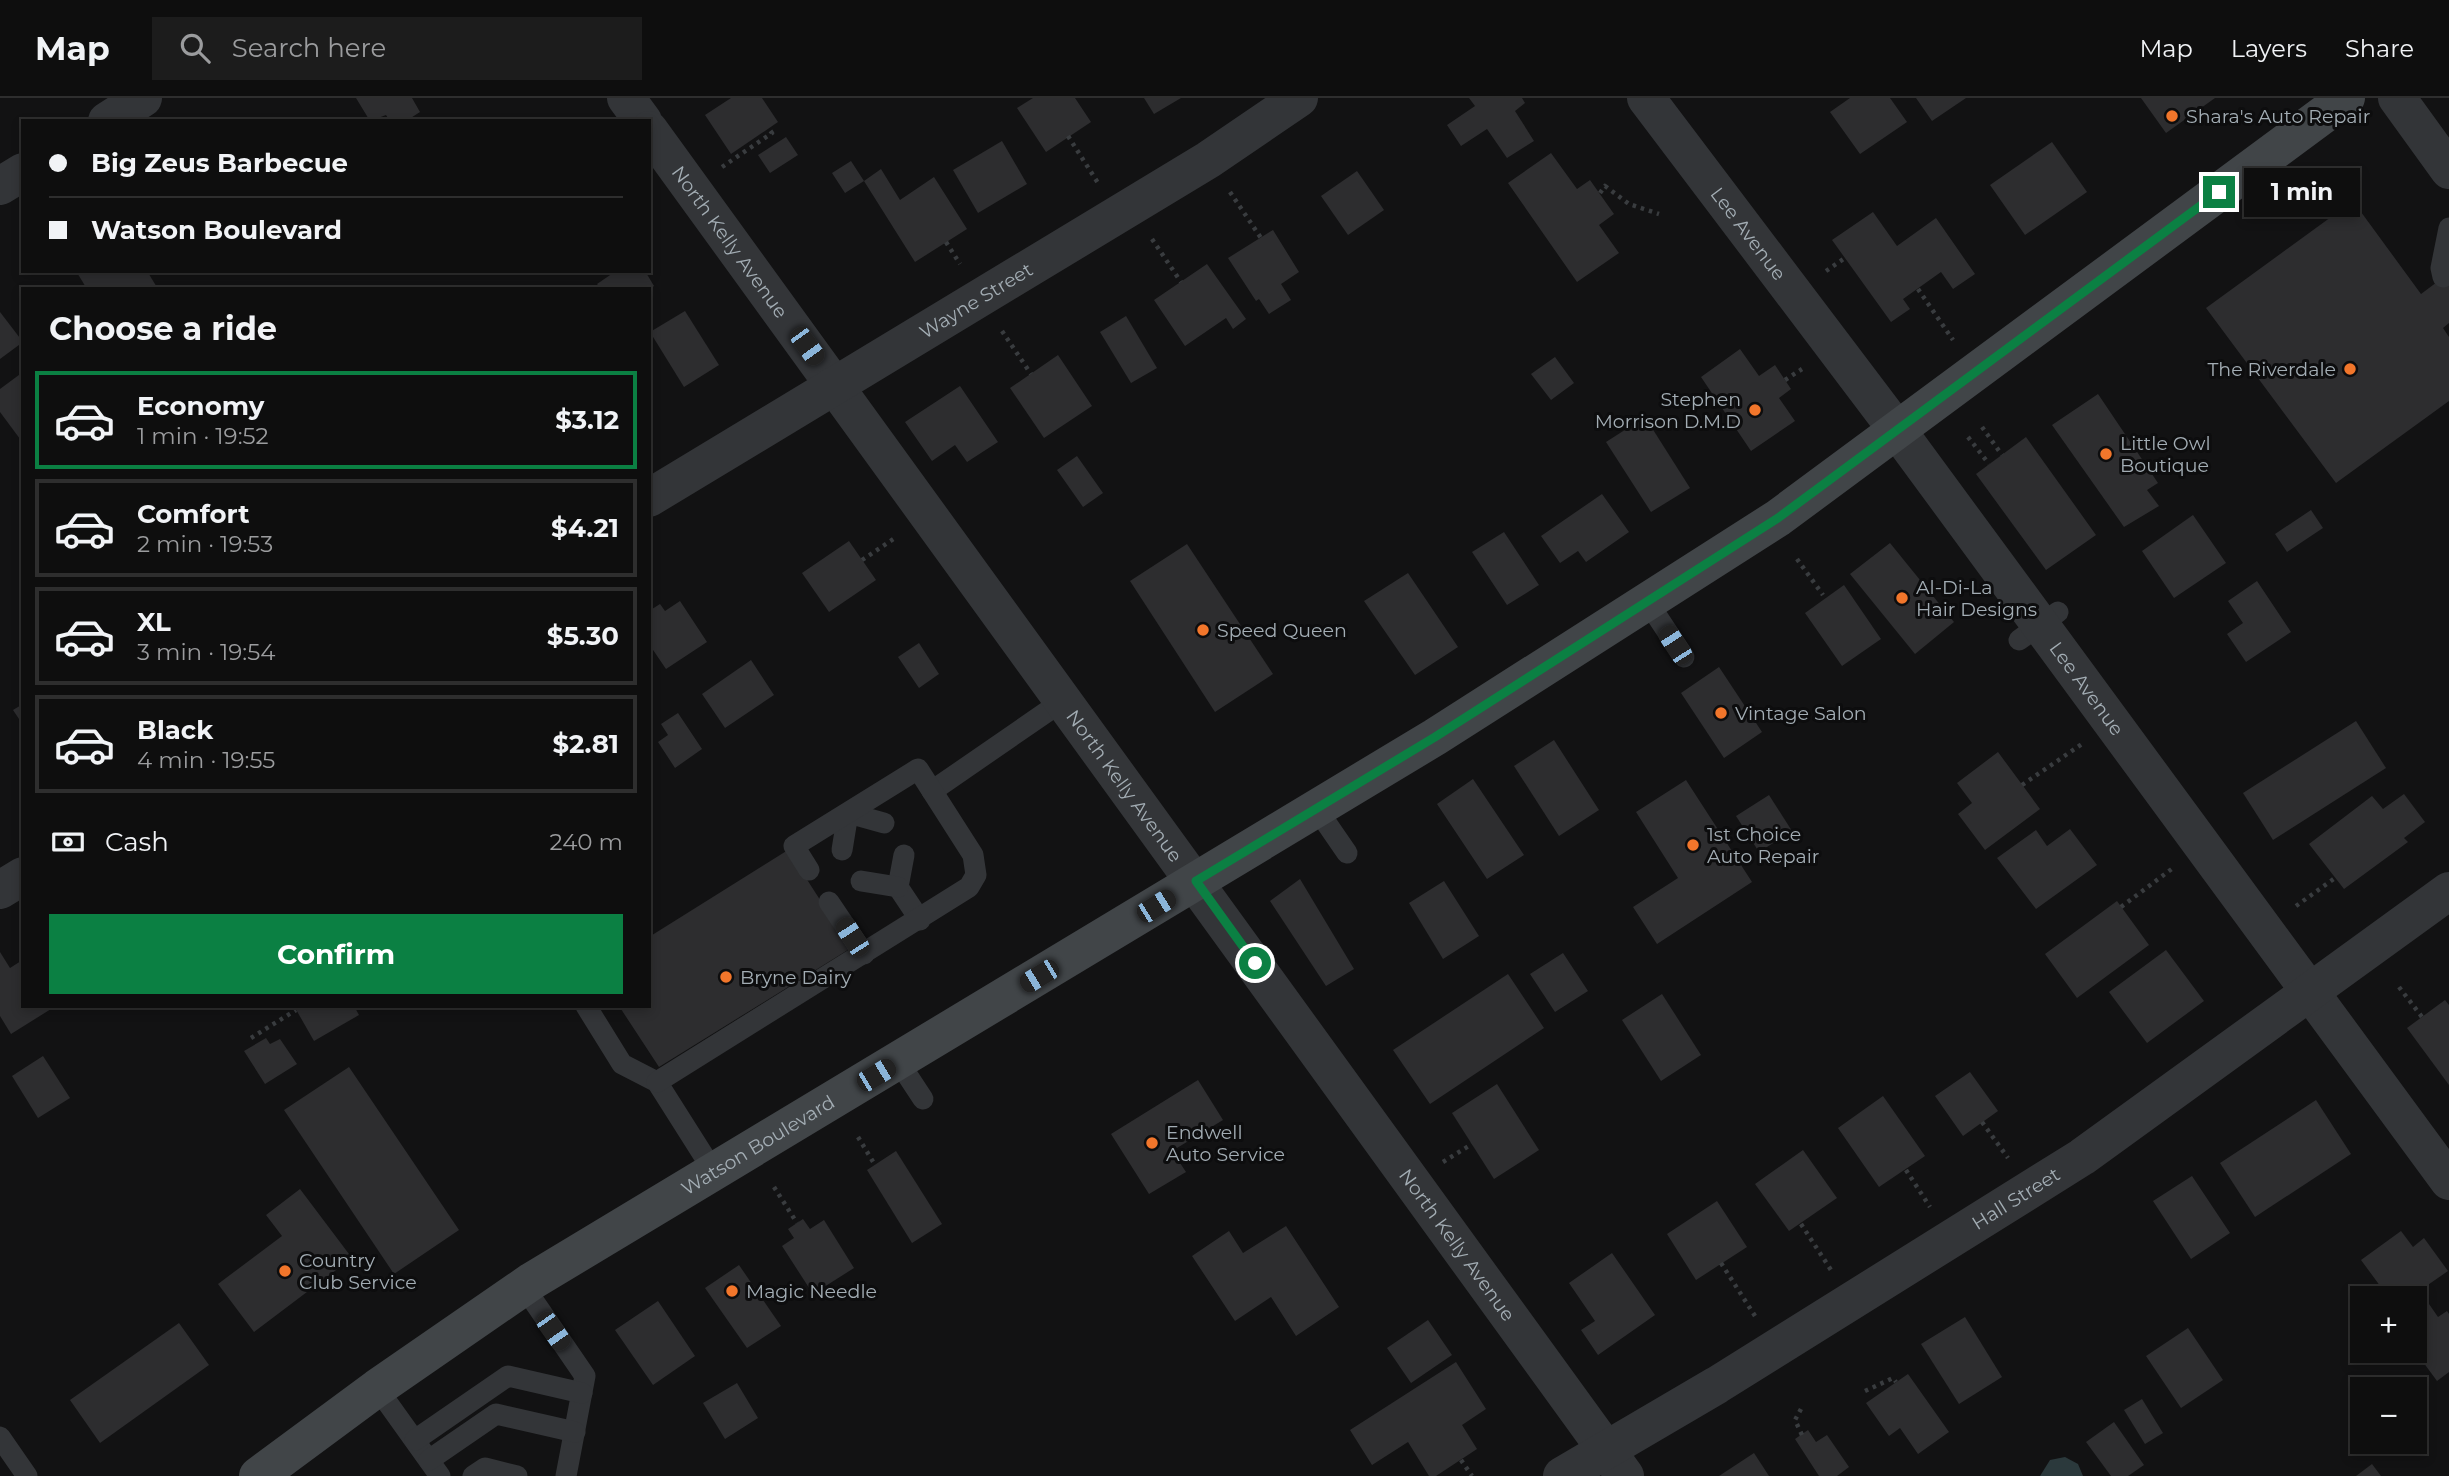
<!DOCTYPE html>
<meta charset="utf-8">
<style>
:root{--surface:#0e0e0e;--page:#1c1c1c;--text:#f1f3f6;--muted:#9b9c9e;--line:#2e2e2e;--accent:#0b8043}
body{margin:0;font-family:Montserrat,sans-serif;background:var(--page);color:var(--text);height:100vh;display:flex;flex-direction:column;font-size:26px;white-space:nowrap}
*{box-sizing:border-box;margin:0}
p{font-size:23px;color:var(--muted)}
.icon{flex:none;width:38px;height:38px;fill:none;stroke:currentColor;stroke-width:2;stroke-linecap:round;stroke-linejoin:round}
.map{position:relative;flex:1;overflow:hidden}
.drawer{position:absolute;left:21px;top:189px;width:630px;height:721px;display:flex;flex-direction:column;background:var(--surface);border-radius:0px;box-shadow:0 4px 10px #0003,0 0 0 2px var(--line)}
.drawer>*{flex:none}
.guide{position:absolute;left:21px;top:21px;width:630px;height:154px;border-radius:0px;box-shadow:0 4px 10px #0003,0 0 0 2px var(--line);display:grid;align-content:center;height:154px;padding:0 28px;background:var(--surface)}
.fabs{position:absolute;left:2350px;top:1188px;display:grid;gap:14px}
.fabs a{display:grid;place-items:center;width:77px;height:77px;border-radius:0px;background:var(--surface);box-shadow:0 4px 10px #0003,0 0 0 2px var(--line);font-size:35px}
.end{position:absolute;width:32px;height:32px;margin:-16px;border:9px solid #0b8043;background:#fff;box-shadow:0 0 0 4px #fff}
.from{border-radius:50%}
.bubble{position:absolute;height:49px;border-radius:0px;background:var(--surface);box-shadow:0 4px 10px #0003,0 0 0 2px var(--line);font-size:23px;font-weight:700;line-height:49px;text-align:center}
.car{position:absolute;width:21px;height:42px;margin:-21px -10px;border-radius:9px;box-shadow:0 0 5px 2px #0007;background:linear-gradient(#222 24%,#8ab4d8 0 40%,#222 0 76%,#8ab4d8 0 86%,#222 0)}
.guide b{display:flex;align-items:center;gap:24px;height:66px;font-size:26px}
.guide b+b{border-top:2px solid var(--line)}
.guide i{width:18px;height:18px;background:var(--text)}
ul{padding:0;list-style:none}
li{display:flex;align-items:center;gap:21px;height:98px;margin:0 14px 10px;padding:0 14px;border:4px solid var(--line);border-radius:0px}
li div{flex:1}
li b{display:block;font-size:26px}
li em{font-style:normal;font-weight:700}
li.current{border-color:var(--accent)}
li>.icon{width:63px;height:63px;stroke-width:1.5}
h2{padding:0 28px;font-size:32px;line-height:84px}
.pay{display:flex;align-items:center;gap:18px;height:77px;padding:0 28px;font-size:26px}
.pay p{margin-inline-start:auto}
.primary-button{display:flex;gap:14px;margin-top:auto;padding:14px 28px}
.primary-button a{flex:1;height:80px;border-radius:0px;background:var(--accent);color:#fff;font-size:28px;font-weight:700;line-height:80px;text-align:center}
header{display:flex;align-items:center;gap:42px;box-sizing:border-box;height:98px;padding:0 35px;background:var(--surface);border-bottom:2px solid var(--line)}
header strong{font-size:33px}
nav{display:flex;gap:38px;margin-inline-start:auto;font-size:24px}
.search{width:490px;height:63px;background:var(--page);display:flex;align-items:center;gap:18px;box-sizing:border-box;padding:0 24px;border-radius:0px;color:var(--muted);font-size:26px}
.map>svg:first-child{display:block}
.water{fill:#2b393c}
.building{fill:#2d2d2f}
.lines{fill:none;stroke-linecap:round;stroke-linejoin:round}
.path{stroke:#393c3f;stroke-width:4.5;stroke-dasharray:3.5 5;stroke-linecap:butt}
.lane{stroke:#333538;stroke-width:21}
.street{stroke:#333538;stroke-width:38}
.secondary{stroke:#414548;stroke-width:38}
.route{stroke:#0b8043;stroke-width:9}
.poi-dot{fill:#f2762b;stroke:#0d0d0e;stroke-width:2.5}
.labels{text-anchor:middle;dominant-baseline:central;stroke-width:6;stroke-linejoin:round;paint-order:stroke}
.poi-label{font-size:19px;fill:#a3adb4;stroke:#0d0d0e;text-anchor:start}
.street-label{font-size:19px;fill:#a3adb4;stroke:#0d0d0e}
</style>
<header>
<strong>Map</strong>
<div class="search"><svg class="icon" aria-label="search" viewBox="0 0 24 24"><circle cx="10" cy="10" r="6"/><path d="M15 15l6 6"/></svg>Search here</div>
<nav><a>Map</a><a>Layers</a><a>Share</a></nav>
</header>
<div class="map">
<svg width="2449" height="1378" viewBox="0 0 2449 1378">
<rect width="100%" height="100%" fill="#121213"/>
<polygon class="water" points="2065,1359 2078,1366 2083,1378 2040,1378 2050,1362"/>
<g class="building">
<polygon points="356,0 412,0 420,14 406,23 390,23 386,17 370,23"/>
<polygon points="731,0 762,0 778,24 731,56 705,17"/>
<polygon points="1033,0 1075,0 1091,24 1046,54 1017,10"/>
<polygon points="1144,0 1181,0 1154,16"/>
<polygon points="1469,0 1522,0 1525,5 1515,13 1534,43 1507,60 1487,31 1461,48 1447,27 1475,8"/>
<polygon points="1850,0 1890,0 1907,24 1860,56 1830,14"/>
<polygon points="1916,0 1966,0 1932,23"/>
<polygon points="2141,0 2215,0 2166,35"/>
<polygon points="786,39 798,57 770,75 758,57"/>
<polygon points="1002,43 1027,86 978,115 953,72"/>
<polygon points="2052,44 2087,94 2025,137 1990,87"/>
<polygon points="1551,55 1577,91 1590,82 1614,116 1599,127 1619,155 1577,184 1508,85"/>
<polygon points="851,63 864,83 881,71 900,102 934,79 967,131 915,164 864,83 845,95 832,75"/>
<polygon points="1357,73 1384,112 1348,137 1321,98"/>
<polygon points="2353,103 2421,196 2449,175 2449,225 2443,230 2449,239 2449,303 2336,385 2206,210"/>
<polygon points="1873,114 1897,148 1936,120 1975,176 1953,191 1941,174 1903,201 1910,211 1891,224 1832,142"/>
<polygon points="1273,132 1299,174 1281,186 1291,202 1269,216 1259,201 1256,203 1228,160"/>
<polygon points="1207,166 1246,221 1233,231 1226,220 1185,248 1154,202"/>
<polygon points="76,173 147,173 158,191 87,191"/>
<polygon points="616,173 645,173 654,188 649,191 601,191 597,186"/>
<polygon points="685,213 719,267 684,289 650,234"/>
<polygon points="0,214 23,244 0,261"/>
<polygon points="1126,218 1157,270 1131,285 1100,234"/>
<polygon points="1740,251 1759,278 1775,267 1791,291 1779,300 1795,323 1751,353 1701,279"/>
<polygon points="1058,257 1092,308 1044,340 1010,290"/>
<polygon points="1555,259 1574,285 1551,302 1531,276"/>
<polygon points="23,274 23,345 0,314 0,291"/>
<polygon points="960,288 998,344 967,364 955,347 932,363 905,324"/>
<polygon points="2098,296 2158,385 2147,392 2159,408 2124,429 2052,327"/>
<polygon points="1645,319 1690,390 1651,414 1606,344"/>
<polygon points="2026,339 2096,437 2046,472 1976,376"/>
<polygon points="1077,358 1103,395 1083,409 1057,372"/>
<polygon points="1602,396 1629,434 1586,464 1578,453 1560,465 1541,438"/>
<polygon points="2311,412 2323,430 2287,454 2275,436"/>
<polygon points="2193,417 2226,465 2174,500 2142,453"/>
<polygon points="1504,434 1539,487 1507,507 1472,454"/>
<polygon points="849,443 876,482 829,514 802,475"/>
<polygon points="1890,445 1954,524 1915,556 1850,476"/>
<polygon points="1187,446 1273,576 1215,614 1130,483"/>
<polygon points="1408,475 1458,549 1415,577 1364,503"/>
<polygon points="2257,483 2291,534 2246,564 2227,536 2243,525 2228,503"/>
<polygon points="1844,487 1881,541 1842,568 1805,515"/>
<polygon points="680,503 707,544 666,571 649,546 652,524 649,513 660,506 665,513"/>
<polygon points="919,545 939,576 919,590 898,559"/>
<polygon points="751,562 774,597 725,630 702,596"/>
<polygon points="1719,569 1762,634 1724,660 1681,595"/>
<polygon points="23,606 23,627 13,612"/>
<polygon points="678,615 702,651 675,670 658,644 668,637 661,626"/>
<polygon points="2356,623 2386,670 2273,742 2243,695"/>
<polygon points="1554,642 1599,712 1559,738 1514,668"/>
<polygon points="1998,654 2040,711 1985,752 1958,716 1972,705 1957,685"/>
<polygon points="1473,681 1524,757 1487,781 1437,706"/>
<polygon points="1686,682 1752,784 1657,846 1633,809 1678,780 1636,714"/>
<polygon points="2404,696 2425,724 2404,740 2408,744 2344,791 2309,746 2372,698 2383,711"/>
<polygon points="1769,697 1792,733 1759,754 1736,718"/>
<polygon points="2070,731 2097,767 2036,811 1997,760 2036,732 2047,748"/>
<polygon points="788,752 851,850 659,969 619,908 649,908 649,839"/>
<polygon points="1300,781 1354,871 1326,888 1270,803"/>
<polygon points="1444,783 1479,838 1443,861 1409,805"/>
<polygon points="2117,803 2149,847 2077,900 2045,856"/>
<polygon points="2166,852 2204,903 2147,945 2109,894"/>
<polygon points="0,854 10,870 21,863 23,865 23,908 51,911 11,936 0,918"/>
<polygon points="1563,855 1588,893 1555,914 1530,876"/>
<polygon points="1508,876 1544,930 1430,1006 1393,952"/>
<polygon points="1662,896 1701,957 1661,983 1622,922"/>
<polygon points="2445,902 2449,907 2449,987 2407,930"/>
<polygon points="294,908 354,908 359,917 314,943"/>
<polygon points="266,940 270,946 280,941 297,966 265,986 244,953"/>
<polygon points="43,958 70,1000 38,1020 12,978"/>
<polygon points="349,969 459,1132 394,1176 284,1012"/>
<polygon points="1970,974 1998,1013 1963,1038 1935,998"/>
<polygon points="1198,982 1223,1022 1172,1053 1186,1074 1149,1096 1111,1036"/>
<polygon points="1497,986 1539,1052 1494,1081 1452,1015"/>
<polygon points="1883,998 1925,1058 1879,1089 1838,1030"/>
<polygon points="2316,1002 2351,1056 2255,1119 2220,1065"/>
<polygon points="1803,1052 1837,1100 1789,1133 1755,1086"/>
<polygon points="896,1053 942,1126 912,1145 867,1072"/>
<polygon points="2192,1078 2230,1135 2191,1161 2153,1103"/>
<polygon points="300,1091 352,1160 254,1234 218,1186 282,1138 266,1117"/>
<polygon points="1717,1103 1747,1149 1696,1182 1667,1136"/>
<polygon points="803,1121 810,1131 824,1122 854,1170 813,1196 782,1148 794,1140 788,1131"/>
<polygon points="1286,1128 1339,1209 1296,1238 1271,1199 1235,1223 1192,1158 1229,1133 1243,1155"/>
<polygon points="2401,1133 2413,1149 2424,1140 2448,1173 2409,1200 2389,1200 2361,1162"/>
<polygon points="1612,1155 1655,1217 1598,1257 1581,1232 1595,1223 1569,1185"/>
<polygon points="739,1167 781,1228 747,1250 705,1190"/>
<polygon points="658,1203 695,1258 653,1287 615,1232"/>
<polygon points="2429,1206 2438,1219 2447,1213 2449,1216 2449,1274 2437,1283 2415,1253 2415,1215"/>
<polygon points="1965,1219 2002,1279 1959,1306 1921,1246"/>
<polygon points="1428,1222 1452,1257 1411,1285 1387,1250"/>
<polygon points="179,1225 209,1267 100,1345 70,1302"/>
<polygon points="2188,1230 2223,1282 2181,1310 2146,1258"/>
<polygon points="1456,1264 1486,1311 1462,1327 1477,1351 1436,1378 1429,1378 1408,1344 1372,1367 1350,1332"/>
<polygon points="1908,1276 1949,1334 1918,1356 1900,1330 1889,1338 1866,1305"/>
<polygon points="737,1285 758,1320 725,1341 703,1305"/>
<polygon points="2142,1301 2163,1335 2145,1346 2124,1312"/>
<polygon points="2114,1324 2144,1367 2128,1378 2111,1378 2086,1344"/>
<polygon points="1808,1332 1816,1344 1827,1337 1849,1369 1837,1378 1819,1378 1795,1341"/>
<polygon points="1754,1355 1769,1378 1719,1378"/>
<polygon points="2372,1366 2381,1378 2356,1378"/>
</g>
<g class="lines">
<g class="path">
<polyline points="1068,38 1098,85"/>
<polyline points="722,69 772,35 769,31"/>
<polyline points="1230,94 1261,140"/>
<polyline points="1600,95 1605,88 1629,106 1659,116"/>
<polyline points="1152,141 1181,184"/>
<polyline points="946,144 960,166"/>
<polyline points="1826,173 1845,160"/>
<polyline points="1918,191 1953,242"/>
<polyline points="1002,233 1031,276"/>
<polyline points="1785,282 1802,271"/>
<polyline points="1982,329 2002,357"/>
<polyline points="1968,339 1989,366"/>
<polyline points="1797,461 1823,497"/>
<polyline points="862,462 895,440"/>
<polyline points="649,503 653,510"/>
<polyline points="2022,687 2082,646"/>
<polyline points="2296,808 2335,780"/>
<polyline points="2121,809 2173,770"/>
<polyline points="2399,889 2422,919"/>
<polyline points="251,940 296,912"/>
<polyline points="1982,1024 2008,1060"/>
<polyline points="858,1039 875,1067"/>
<polyline points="1443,1064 1472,1046"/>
<polyline points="1906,1072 1930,1109"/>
<polyline points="774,1089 797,1125"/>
<polyline points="1801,1126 1831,1172"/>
<polyline points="1721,1165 1755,1218"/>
<polyline points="1865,1293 1893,1280 1896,1284"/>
<polyline points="1801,1311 1795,1322 1802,1337"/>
<polyline points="1461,1362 1472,1378"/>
</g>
<g class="lane">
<polyline points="2443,179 2441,170 2449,130"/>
<polyline points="1647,503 1684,559"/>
<polyline points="2019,542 2058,514"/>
<polyline points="932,693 1064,602"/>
<polyline points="1316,710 1347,755"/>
<polyline points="842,752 848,715 884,725"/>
<polyline points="904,757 898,789 920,822"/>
<polyline points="861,783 898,789"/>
<polyline points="829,804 864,856"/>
<polyline points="586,908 622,966 657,984 714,1074"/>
<polyline points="898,963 923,1001"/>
<polyline points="657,984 969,789 976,777 973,757 918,671 794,748 809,772"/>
<polyline points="524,1189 585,1278 566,1378"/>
<polyline points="377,1290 440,1378"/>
<polyline points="0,1339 27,1378"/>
<polyline points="415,1342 508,1278 582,1295"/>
<polyline points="429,1362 496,1316 575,1334"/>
<polyline points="473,1378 485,1370 517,1378"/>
</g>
<g class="street">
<polyline points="626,0 643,23"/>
<path id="s1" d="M1646 0 1897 332 2449 1083"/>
<polyline points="2397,0 2449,72"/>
<polyline points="107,23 143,0"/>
<path id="s2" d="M649 32 1625 1378"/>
<polyline points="0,88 23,74"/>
<path id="s3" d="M649 400 1208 62 1299 0"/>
<polyline points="0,792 23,778"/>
<path id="s4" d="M1562 1378 1717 1287 2082 1059 2449 793"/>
</g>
<path class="secondary" id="s5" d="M258 1378 377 1290 532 1183 1435 639 1778 420 2346 0"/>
</g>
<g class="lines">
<polyline class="route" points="1255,865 1196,783 1435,639 1778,420 2219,94"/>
</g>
<g class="poi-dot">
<circle cx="2172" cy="18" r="7"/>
<circle cx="2350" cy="271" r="7"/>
<circle cx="1755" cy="312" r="7"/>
<circle cx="2106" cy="356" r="7"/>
<circle cx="1902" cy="500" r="7"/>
<circle cx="1203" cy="532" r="7"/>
<circle cx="1721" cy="615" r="7"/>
<circle cx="1693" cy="747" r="7"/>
<circle cx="726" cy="879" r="7"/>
<circle cx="1152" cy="1045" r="7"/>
<circle cx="285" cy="1173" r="7"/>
<circle cx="732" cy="1193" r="7"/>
</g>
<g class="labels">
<g class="poi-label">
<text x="2186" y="18">Shara's Auto Repair</text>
<text x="2336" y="271" text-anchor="end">The Riverdale</text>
<text x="1741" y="301" text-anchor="end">Stephen<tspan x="1741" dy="22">Morrison D.M.D</tspan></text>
<text x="2120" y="345">Little Owl<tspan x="2120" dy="22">Boutique</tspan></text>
<text x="1916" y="489">Al-Di-La<tspan x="1916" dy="22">Hair Designs</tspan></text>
<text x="1217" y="532">Speed Queen</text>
<text x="1735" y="615">Vintage Salon</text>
<text x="1707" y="736">1st Choice<tspan x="1707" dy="22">Auto Repair</tspan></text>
<text x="740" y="879">Bryne Dairy</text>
<text x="1166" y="1034">Endwell<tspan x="1166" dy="22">Auto Service</tspan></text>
<text x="299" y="1162">Country<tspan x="299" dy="22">Club Service</tspan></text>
<text x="746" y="1193">Magic Needle</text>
</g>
<g class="street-label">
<text stroke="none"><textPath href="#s1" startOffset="170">Lee Avenue</textPath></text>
<text stroke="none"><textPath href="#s2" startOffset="138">North Kelly Avenue</textPath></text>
<text stroke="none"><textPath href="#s3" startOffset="382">Wayne Street</textPath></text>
<text stroke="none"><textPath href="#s1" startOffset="737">Lee Avenue</textPath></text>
<text stroke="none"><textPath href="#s2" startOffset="810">North Kelly Avenue</textPath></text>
<text stroke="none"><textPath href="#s5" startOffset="600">Watson Boulevard</textPath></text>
<text stroke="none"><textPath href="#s4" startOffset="532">Hall Street</textPath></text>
<text stroke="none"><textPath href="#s2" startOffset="1377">North Kelly Avenue</textPath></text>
</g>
</g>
</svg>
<div class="fabs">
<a>+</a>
<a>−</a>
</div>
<i class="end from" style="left:1255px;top:865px"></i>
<i class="end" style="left:2219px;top:94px"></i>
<div class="bubble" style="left:2244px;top:70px;width:116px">1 min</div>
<i class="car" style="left:807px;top:248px;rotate:144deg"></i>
<i class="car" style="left:1675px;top:547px;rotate:327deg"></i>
<i class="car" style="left:1156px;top:808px;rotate:58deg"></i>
<i class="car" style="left:852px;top:839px;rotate:327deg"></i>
<i class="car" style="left:1039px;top:878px;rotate:239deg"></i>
<i class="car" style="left:876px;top:977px;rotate:59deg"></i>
<i class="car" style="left:553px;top:1233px;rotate:145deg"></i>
<div class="guide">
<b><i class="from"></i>Big Zeus Barbecue</b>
<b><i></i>Watson Boulevard</b>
</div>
<section class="drawer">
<h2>Choose a ride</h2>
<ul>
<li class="current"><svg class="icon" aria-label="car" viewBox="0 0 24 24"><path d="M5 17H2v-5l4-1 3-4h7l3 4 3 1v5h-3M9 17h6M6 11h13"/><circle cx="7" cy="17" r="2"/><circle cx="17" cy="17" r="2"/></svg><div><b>Economy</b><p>1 min · 19:52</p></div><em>$3.12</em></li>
<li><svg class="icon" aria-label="car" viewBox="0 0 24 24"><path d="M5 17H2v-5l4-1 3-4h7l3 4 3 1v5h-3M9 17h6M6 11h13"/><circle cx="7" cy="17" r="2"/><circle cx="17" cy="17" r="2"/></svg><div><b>Comfort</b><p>2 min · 19:53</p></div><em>$4.21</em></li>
<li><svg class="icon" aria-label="car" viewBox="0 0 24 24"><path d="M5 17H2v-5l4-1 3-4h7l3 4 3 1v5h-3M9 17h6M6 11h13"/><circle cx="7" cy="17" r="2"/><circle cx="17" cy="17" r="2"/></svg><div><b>XL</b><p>3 min · 19:54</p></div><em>$5.30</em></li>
<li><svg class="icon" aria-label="car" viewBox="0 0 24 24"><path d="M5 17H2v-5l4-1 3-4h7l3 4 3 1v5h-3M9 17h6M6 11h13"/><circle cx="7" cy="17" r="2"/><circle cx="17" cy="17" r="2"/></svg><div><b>Black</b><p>4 min · 19:55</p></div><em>$2.81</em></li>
</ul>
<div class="pay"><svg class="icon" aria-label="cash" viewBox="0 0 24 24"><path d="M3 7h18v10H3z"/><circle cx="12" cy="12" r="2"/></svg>Cash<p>240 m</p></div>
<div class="primary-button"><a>Confirm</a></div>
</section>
</div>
